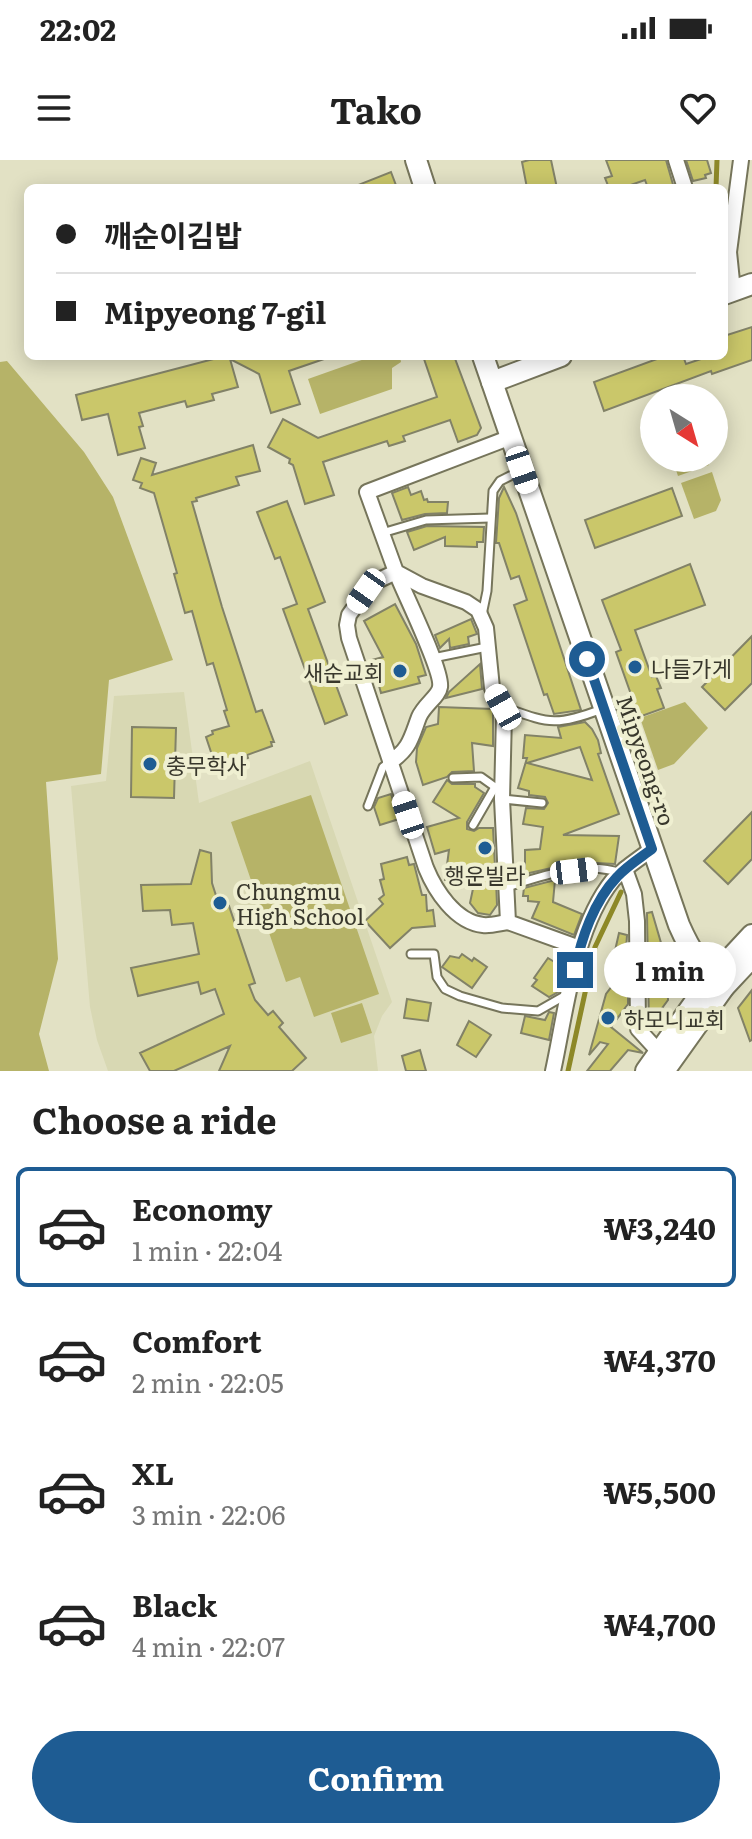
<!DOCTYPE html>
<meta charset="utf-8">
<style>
:root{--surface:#fff;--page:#f6f6f6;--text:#222;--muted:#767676;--line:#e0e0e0;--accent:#1e5c93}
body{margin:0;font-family:Literata,"Noto Sans KR",serif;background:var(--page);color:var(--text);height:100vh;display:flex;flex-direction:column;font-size:30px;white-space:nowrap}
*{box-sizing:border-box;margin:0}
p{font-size:26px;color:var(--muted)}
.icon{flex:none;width:44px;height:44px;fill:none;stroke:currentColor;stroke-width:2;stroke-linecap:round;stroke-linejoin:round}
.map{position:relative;height:911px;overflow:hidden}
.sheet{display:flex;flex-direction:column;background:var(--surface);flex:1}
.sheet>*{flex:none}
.banner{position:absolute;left:24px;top:24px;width:704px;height:176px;border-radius:12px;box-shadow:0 4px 20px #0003;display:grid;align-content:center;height:176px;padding:0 32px;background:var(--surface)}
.needle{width:52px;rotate:143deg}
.fabs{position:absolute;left:640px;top:224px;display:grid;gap:16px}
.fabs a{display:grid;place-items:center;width:88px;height:88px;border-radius:50%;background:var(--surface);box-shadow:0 4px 20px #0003;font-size:40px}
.end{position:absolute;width:36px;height:36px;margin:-18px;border:10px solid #1e5c93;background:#fff;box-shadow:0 0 0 4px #fff}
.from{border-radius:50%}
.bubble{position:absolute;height:56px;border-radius:28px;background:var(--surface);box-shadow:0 4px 20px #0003;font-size:26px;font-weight:700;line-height:56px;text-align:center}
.car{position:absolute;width:24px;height:48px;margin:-24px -12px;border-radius:10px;box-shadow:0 0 6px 2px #0007;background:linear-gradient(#fff 24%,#345 0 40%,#fff 0 76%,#345 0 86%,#fff 0)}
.banner b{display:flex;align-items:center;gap:28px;height:76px;font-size:30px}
.banner b+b{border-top:2px solid var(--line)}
.banner i{width:20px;height:20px;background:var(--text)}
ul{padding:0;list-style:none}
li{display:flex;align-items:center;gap:24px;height:120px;margin:0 16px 12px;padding:0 16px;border:4px solid transparent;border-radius:12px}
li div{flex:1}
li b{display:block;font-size:30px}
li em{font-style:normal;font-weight:700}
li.current{border-color:var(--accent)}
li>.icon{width:72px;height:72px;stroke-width:1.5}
h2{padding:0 32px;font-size:36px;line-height:96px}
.button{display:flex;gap:16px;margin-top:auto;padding:16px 32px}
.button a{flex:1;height:92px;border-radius:48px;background:var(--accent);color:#fff;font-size:32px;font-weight:700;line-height:92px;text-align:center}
.status{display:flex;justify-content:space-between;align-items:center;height:56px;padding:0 40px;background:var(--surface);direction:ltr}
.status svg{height:22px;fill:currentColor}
header{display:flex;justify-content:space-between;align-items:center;height:104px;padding:0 32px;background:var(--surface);font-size:36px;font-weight:700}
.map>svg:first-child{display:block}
.built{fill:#d8d8b3}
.green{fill:#b6b368}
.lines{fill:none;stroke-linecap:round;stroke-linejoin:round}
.stream{stroke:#8d8827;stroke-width:5}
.building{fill:#cac76a;stroke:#828267;stroke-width:2;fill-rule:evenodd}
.lane-casing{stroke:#76755b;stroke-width:11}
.street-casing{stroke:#76755b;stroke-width:18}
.secondary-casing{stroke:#76755b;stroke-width:24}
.lane{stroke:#fff;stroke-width:7}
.street{stroke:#fff;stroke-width:14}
.secondary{stroke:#fff;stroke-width:20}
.route{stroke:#1e5c93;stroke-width:10}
.poi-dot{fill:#1e5c93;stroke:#efefd1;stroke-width:3}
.labels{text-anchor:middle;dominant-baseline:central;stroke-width:8;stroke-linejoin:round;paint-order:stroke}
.poi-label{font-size:22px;fill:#38372c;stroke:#efefd1;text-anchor:start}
.street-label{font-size:22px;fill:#38372c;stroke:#efefd1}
</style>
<div class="status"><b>22:02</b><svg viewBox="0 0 49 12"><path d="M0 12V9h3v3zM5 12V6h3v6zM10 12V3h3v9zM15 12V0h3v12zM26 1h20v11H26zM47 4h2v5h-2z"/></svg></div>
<header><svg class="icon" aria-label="menu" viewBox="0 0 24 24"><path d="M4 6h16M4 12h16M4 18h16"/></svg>Tako<svg class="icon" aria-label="heart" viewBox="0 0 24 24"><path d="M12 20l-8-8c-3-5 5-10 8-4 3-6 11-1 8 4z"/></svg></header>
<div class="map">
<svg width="752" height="911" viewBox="0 0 752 911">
<rect width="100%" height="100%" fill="#e2e1c4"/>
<polygon class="built" points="184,532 199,643 310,601 392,842 382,856 374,876 378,911 108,911 97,880 90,847 71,626 106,621 114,536"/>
<g class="green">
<polygon points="373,196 400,196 401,202 392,208 392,229 320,254 308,219"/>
<polygon points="7,201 84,292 113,337 173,500 109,520 101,614 46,622 58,799 39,874 49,911 0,911 0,202"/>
<polygon points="672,298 706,298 709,305 678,316"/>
<polygon points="712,312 721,340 716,351 694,359 681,323"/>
<polygon points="685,542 708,568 674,604 658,610 640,558"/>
<polygon points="311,635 379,834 314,857 300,817 286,822 231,662"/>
<polygon points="362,843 372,873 341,883 331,853"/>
</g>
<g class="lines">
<g class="stream">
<polyline points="716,28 717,0"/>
<polyline points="568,911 595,787 621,732"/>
</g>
</g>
<g class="building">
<polygon points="529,0 551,0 557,28 527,28 522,2"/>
<polygon points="606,0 666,0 674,28 648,28 645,20 622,28 609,28 605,18 612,16"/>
<polygon points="686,0 707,0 711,13 705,15 706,18 693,21"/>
<polygon points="391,12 397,28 354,28 353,27"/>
<polygon points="752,167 752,200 712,214 711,211 604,251 594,222 665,196 683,196 686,204 710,196 724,196 724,176"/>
<polygon points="225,196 327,196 327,198 289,211 300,244 271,253 259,214 230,199 238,227 212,234 214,240 187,247 185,241 139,253 143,266 139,267 145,288 118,295 108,254 82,260 76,235"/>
<polygon points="423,196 454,196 481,268 477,275 458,282 450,260 403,276 405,281 389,286 387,281 323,302 334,335 305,344 293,305 289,303 290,299 268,287 283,259 318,278 437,237"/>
<polygon points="253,285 260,311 236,317 239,325 196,338 197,341 192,342 222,447 256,552 262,550 274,582 271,582 272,586 247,595 248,598 231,604 230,600 215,604 206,577 213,574 212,571 229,566 224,551 227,550 213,503 207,505 192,451 185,453 174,414 177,413 154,333 140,328 142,323 133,320 141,298 156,303 152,315"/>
<polygon points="408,327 411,335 421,331 424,340 427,339 428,342 448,342 447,353 425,354 402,360 392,333"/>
<polygon points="504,327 516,353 581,550 554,554 547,534 544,535 514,445 527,440 519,416 511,419 499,383 496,383 499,338"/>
<polygon points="672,328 682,356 595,388 585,360"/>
<polygon points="287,341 325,442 308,449 347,555 325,564 283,449 297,444 280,397 275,399 257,352"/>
<polygon points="427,366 484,367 483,382 477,382 477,387 445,386 445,377 414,390 407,372"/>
<polygon points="690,404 705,445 635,470 652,517 656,516 661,528 657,529 664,548 639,557 616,492 621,490 602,440"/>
<polygon points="395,444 416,484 426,515 418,517 420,523 381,533 372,500 383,497 364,461"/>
<polygon points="471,459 477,474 468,477 469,484 450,488 449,479 440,488 435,475"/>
<polygon points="752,476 752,523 725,550 702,527"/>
<polygon points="480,504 482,529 446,538 449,532"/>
<polygon points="439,547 493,549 493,586 472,583 474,611 452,612 447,617 423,625 416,602 417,588 426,567 438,564"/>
<path d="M585 562 592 569 598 580 601 593 598 594 619 654 563 675 619 676 615 704 578 702 525 714V690L540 689 543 667 523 664 526 648 544 649 548 643 545 637 529 635V631L518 628 527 598H523L525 575 561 578 558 567ZM580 587 592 620 527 603Z"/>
<polygon points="132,567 176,568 174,638 131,637"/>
<polygon points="447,620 452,624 475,624 475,627 484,633 467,662 467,669 474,671 479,668 493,668 495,707 480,705 476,711 479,716 496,720 497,745 490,755 478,753 470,743 474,724 445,720 449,690 435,694 427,667 459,658 433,642"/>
<polygon points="391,634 399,659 380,665 374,647 378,638"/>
<polygon points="752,652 752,699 728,724 704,701"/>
<polygon points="200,690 211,693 212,723 220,748 229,746 255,823 249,825 255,840 268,855 273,851 283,863 279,867 306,898 292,911 219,911 230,886 174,911 150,911 140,893 224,854 215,829 201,834 198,822 138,836 131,808 199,794 193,763 172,765 170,750 143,751 141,725 191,724"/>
<polygon points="407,697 409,705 414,704 422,735 426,735 427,751 433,750 435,766 412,768 390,788 365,761 383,744 379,739 384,735 380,720 384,719 381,704"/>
<polygon points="555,720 553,742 582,754 574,775 532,758 539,742 528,741 528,736 523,736 524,728"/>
<polygon points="652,752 666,800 668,840 649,866 647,753"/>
<polygon points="619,773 627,775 625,806 612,804"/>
<polygon points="462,794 472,801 474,798 487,807 472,828 442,807 450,796 459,798"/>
<polygon points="548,798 564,808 558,832 549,837 532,826 537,820 534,818"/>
<polygon points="619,817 628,821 628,844 611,867 643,893 628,890 610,911 587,911 608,884 600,882 589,895 606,834"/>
<polygon points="752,830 752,880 750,881 738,848"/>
<polygon points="407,839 431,843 428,861 404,858"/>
<polygon points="549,852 554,853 549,880 521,873 525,856 545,860"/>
<polygon points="469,861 491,875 476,897 457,885"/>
<polygon points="420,890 426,911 406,911 402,896"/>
</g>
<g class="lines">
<defs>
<g id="lane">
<polyline points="382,373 426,360 490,358"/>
<polyline points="482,455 487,431 493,331 500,321 520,311"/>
<polyline points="433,498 487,487"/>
<path d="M503 547C549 563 555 567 602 549"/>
<polyline points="453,618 481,617 502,632"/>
<polyline points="502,639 542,643"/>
<polyline points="368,646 383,607 390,602"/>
<polyline points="473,665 495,627"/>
<polyline points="482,711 506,715"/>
<path d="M507 727C542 716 585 700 621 713"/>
<polyline points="411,794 434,794 437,817 445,829 460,836 502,848 538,851 566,835"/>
</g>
<g id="street">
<polyline points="676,0 685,28"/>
<polyline points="733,131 729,92 741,0"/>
<polyline points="511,277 367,332 396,412 422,426 466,442 478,450 486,468 492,528 503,547 504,555 502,639 508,762 580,788"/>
<path d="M390 602C410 589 411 578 419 557 424 545 439 536 440 527 443 511 404 433 396 412L379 420 366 431 349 455 347 465 349 478 426 708C435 730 455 762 483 765 491 766 500 763 508 762"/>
<polyline points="625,709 634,734 637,761 638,869 659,892"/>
<path d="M553 911C566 852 574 768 613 720 624 708 639 699 652 689"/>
</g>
<g id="secondary">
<polyline points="416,0 425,28"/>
<polyline points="724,134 752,124"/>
<path d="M483 196 679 765C690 790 702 810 724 827"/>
<polyline points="492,222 561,196"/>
<polyline points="646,911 712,818 752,775"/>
<polyline points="664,911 724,827 752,797"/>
</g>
</defs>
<use href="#lane" class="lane-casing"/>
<use href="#street" class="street-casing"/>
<use href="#secondary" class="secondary-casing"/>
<use href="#lane" class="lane"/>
<use href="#street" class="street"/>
<use href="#secondary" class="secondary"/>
</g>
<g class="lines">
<path class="route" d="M575 810C581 779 594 741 617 717 627 706 640 698 652 689L587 499"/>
</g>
<g class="poi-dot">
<circle cx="635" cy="507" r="8"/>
<circle cx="400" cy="511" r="8"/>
<circle cx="150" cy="604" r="8"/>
<circle cx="485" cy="688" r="8"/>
<circle cx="220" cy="743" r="8"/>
<circle cx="608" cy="858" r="8"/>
</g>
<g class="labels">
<g class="poi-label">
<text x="651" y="507">나들가게</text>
<text x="384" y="511" text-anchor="end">새순교회</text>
<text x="166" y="604">충무학사</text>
<text x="485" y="714" text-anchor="middle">행운빌라</text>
<text x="236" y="730">Chungmu<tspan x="236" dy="25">High School</tspan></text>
<text x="624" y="858">하모니교회</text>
</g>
<g class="street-label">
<text transform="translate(647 600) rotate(71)">Mipyeong-ro</text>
</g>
</g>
</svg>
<div class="fabs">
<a><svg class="needle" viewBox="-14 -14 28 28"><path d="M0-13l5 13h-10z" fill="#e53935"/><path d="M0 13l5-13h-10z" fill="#767676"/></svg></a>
</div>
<i class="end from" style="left:587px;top:499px"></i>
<i class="end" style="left:575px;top:810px"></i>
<div class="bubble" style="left:604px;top:782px;width:132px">1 min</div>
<i class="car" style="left:522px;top:310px;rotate:161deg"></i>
<i class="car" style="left:366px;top:431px;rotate:215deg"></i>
<i class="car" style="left:503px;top:547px;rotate:331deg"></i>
<i class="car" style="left:408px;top:655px;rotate:342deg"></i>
<i class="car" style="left:574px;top:711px;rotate:83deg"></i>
<div class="banner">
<b><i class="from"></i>깨순이김밥</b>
<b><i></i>Mipyeong 7-gil</b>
</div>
</div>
<section class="sheet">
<h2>Choose a ride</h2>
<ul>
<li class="current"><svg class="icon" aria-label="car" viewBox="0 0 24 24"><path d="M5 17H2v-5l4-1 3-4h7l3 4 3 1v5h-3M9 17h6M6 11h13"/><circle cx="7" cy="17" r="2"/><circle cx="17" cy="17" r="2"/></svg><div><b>Economy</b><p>1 min · 22:04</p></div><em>₩3,240</em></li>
<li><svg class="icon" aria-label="car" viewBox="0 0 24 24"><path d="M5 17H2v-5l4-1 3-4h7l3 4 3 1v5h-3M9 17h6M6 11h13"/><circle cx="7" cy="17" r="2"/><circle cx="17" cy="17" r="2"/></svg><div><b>Comfort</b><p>2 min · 22:05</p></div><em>₩4,370</em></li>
<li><svg class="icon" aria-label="car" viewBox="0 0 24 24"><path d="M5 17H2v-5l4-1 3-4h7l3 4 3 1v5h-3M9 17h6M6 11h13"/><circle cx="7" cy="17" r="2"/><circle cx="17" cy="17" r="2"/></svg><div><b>XL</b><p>3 min · 22:06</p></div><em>₩5,500</em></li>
<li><svg class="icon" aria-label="car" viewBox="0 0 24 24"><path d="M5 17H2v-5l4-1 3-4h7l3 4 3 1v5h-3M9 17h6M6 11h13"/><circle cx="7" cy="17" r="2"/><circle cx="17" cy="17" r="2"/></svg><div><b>Black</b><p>4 min · 22:07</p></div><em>₩4,700</em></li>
</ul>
<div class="button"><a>Confirm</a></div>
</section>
